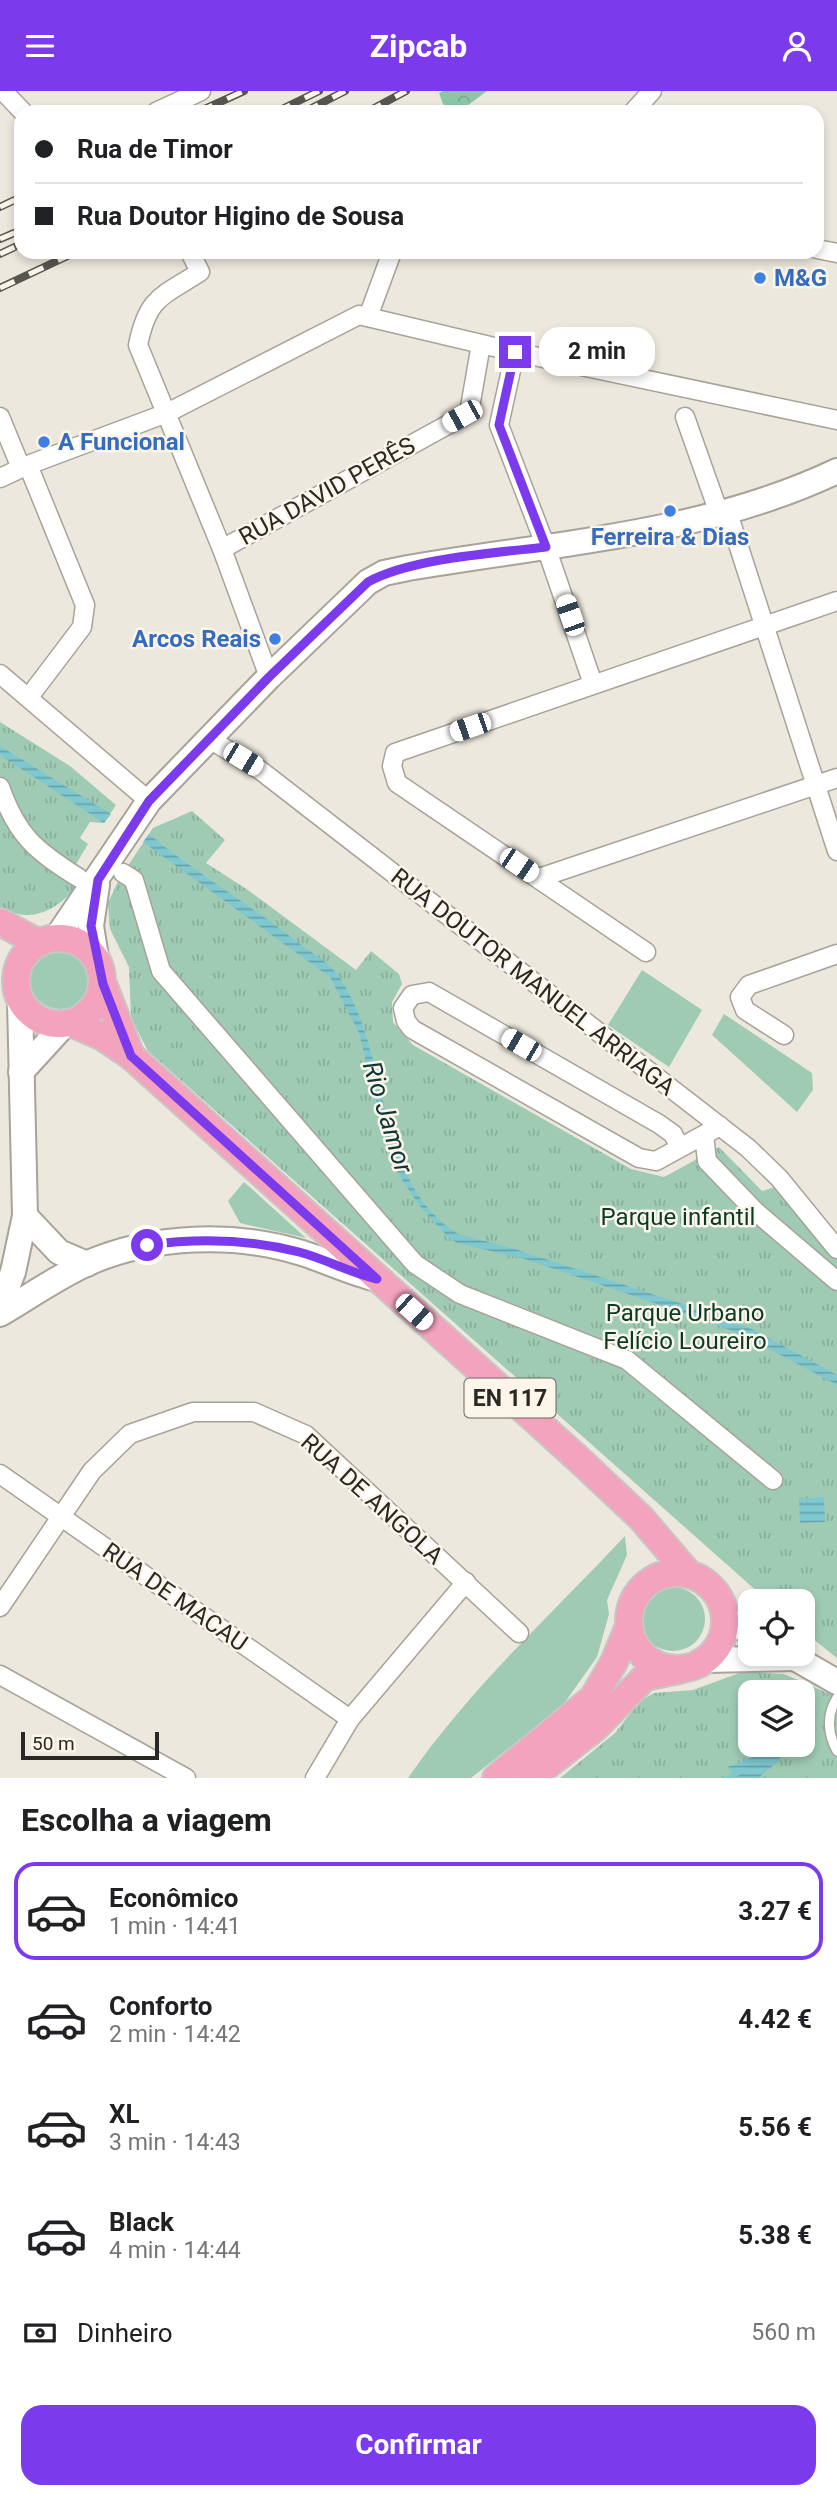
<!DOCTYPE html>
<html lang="pt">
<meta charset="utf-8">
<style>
:root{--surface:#fff;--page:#f6f6f6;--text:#202124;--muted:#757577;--line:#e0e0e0;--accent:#7c3aed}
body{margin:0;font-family:Roboto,sans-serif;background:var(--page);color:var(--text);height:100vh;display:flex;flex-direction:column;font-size:26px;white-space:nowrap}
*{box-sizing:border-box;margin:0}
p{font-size:23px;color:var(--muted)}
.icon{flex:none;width:38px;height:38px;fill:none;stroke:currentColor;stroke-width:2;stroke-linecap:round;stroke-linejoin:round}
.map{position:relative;height:1687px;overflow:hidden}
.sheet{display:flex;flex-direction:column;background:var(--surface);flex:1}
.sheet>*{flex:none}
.banner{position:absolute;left:14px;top:14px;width:810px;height:154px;border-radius:21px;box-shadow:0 4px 10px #0003;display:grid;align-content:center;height:154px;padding:0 21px;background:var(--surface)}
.tools{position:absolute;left:738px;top:1498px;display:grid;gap:14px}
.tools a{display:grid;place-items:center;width:77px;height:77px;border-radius:14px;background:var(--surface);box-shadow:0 4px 10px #0003;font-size:35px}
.scale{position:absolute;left:21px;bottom:18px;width:138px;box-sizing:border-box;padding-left:7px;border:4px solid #2a2824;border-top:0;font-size:19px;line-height:24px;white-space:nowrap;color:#2a2824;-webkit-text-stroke:5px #fbf5ea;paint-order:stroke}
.end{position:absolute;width:32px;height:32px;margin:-16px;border:9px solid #7c3aed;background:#fff;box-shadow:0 0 0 4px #fff}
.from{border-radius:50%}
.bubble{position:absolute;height:49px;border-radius:21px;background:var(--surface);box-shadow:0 4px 10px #0003;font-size:23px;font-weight:700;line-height:49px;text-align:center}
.car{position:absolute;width:21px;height:42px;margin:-21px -10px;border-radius:9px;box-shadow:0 0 5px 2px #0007;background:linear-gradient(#fff 24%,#345 0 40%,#fff 0 76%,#345 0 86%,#fff 0)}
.banner b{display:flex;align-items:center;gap:24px;height:66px;font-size:26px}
.banner b+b{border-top:2px solid var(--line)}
.banner i{width:18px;height:18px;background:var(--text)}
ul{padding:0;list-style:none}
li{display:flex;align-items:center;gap:21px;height:98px;margin:0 14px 10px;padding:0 7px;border:4px solid transparent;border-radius:21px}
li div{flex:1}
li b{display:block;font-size:26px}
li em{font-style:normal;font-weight:700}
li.current{border-color:var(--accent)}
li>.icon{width:63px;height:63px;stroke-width:1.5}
h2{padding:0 21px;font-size:32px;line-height:84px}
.pay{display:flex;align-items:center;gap:18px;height:77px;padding:0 21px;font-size:26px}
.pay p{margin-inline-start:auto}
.action{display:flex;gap:14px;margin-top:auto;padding:14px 21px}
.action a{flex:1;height:80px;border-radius:21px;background:var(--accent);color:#fff;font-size:28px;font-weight:700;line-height:80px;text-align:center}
header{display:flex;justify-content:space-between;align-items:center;height:91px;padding:0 21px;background:var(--accent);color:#fff;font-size:32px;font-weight:700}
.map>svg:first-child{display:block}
.green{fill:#9fcbb4}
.forest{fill:url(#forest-crowns)}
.park{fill:url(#park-tufts);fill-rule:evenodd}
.water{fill:url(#water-rules)}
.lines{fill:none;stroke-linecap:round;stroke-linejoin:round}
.stream{stroke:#7fc8d0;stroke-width:5}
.lane-casing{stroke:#a8a298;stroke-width:12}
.street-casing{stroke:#a8a298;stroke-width:21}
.secondary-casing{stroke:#a8a298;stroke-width:28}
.primary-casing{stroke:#c8c7c6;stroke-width:30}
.lane{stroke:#fff;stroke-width:9}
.street{stroke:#fff;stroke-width:18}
.secondary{stroke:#fff;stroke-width:24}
.primary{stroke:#f4a3be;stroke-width:26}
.rail-casing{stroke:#57554f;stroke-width:8}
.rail{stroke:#fbf5ea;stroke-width:5;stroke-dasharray:16;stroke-linecap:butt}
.route{stroke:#7c3aed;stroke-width:9}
.shop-dot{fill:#3f7fe0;stroke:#fbf5ea;stroke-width:2.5}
.labels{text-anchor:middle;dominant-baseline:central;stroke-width:5;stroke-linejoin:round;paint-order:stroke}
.shield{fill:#fbf5ea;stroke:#69665f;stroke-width:2}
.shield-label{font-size:23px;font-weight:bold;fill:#2a2824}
.shop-label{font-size:24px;font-weight:bold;fill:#366cbe;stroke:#fbf5ea;text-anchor:start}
.street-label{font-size:24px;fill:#2a2824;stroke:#fbf5ea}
.park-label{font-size:24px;fill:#0a3b27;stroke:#fbf5ea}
.water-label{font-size:26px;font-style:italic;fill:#113539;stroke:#fbf5ea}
</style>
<header><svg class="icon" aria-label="menu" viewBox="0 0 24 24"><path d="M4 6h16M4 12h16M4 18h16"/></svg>Zipcab<svg class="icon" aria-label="person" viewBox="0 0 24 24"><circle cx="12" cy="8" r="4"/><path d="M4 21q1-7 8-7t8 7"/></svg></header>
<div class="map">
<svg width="837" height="1687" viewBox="0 0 837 1687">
<defs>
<pattern id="forest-crowns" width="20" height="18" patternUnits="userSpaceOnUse" patternTransform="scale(1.75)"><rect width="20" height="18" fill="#8cc6a8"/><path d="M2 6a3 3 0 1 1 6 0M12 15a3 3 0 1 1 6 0" fill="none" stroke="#79aa90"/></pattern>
<pattern id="park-tufts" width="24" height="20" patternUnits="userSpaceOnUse" patternTransform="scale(1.75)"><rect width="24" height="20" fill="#9fcbb4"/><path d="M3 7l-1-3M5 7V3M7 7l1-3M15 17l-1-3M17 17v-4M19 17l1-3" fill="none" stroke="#89ae9b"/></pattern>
<pattern id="water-rules" width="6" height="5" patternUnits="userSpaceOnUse" patternTransform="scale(1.75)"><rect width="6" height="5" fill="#7fc8d0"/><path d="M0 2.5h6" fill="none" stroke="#68a2a9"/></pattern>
</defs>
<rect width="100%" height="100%" fill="#ede8dd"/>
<g class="green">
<circle cx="60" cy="888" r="30"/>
<polygon points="642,879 702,919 669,976 608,934"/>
<polygon points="724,923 812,982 813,999 797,1021 712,944"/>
<polygon points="244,1091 306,1147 240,1132 228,1110"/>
<path d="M625 1445 627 1464 607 1509 609 1523 597 1566 563 1614 471 1687H408C470 1597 551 1524 625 1445Z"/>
<circle cx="673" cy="1528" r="32"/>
</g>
<polygon class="forest" points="443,0 487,0 459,21 446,21 439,2"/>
<g class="park">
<path d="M0 631 70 675 116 714 104 732 90 731 80 747 88 753 68 787 75 798C53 821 31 833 0 816Z"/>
<polygon points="192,720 225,749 206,772 248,799 356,879 371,860 399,883 402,893 392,911 393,931 413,954 631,1078 664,1086 719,1056 762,1100 775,1096 837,1167 837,1567 803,1540 803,1510 768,1510 148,960 131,927 129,876 110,838 108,812 119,788 153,737"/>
<path d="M742 1581 784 1583 837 1606V1687H560L615 1642 640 1610 654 1602 693 1599ZM751 1601H803V1654H751Z"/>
</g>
<g class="water">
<polygon points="0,655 111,723 104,732 0,664"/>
<path d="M149 743C197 783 251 814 300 853 312 862 328 871 337 883 393 961 371 1088 458 1143L515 1158 701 1219 754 1239 837 1284V1294L749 1247 710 1231 525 1168 457 1152 447 1145 418 1113 392 1073 359 942 330 886 143 751Z"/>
<polygon points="824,1406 825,1431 800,1432 799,1408"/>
<polygon points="779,1661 780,1669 758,1687 736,1687 734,1685 743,1679 733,1683 728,1676 755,1665"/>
</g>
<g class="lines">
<polyline class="stream" points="728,1687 743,1679"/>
<defs>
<path id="lane" d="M837 1607C826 1624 828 1643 837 1660"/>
<g id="street">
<polyline points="3,0 23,21"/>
<polyline points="156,21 201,0"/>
<polyline points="633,21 652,0"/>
<polyline points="817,158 837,162"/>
<path d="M190 161 200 181C161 206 148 206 138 254L222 458 269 586"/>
<polyline points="368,226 392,161"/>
<polyline points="515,261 499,334 546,456 593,593"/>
<polyline points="469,322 481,253"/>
<polyline points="0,326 21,377"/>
<polyline points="685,326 720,425"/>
<polyline points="28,374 167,322 359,224 515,261 837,329"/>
<polyline points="0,387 28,374 85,514 82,536 29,606"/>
<polyline points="728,422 837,760"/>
<polyline points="222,458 469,322"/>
<polyline points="0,583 149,710"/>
<polyline points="208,647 260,679 748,1057 779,1087 837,1158"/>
<path d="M0 696C17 745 36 760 79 787"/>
<polyline points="123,782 134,789 161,880 415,1173 460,1203 627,1269 773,1389"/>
<polyline points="539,787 837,687"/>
<polyline points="646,861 397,692 392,675 395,662 837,510"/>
<polyline points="784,944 745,919 740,906 749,894 837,863"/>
<polyline points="704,1044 707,1070 755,1120 837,1190"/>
<polyline points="680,1057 673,1043 659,1033 429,901 412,904 403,917 406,930 412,938 639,1067 656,1070 720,1035"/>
<polyline points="0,1383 350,1628"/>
<polyline points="0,1516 92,1380 130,1343 193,1321 254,1321 306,1344 519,1542"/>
<polyline points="0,1584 186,1687"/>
<polyline points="315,1687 350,1628 466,1491"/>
</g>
<g id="secondary">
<path d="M57 846 149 710 269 586 368 491 384 482 408 477C553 452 702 444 837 380"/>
<polyline points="96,866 91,835 97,794"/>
<polyline points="21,981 64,934"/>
<polyline points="25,1125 59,1161 87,1173"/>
<polyline points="0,1215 13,1181 25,1125 20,910"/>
<path d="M0 1223C29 1206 57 1186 88 1172 153 1144 234 1141 302 1162 327 1170 351 1182 377 1188"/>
<polyline points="726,1528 751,1542"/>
<polyline points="788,1563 837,1591"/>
<polyline points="707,1569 795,1567"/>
</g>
<g id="primary">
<polyline points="0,831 39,852"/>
<circle cx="59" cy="890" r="43"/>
<polyline points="103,893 131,965"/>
<polyline points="71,932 103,946 131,965 575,1365 641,1427 688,1482"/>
<circle cx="677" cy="1530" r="48"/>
<polyline points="496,1687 593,1607 614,1571 629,1535"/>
<polyline points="531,1687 596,1636 645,1586 679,1579"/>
</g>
</defs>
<use href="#lane" class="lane-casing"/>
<use href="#street" class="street-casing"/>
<use href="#secondary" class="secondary-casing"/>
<use href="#primary" class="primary-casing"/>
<use href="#lane" class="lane"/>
<use href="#street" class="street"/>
<use href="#secondary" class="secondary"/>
<use href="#primary" class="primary"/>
<defs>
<g id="rail">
<polyline points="198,21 244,0"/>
<polyline points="276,21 319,0"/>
<polyline points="304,21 345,0"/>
<polyline points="367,21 406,0"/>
<polyline points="0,116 21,106"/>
<polyline points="0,148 21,139"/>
<polyline points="0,163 21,153"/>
<polyline points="0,197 76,161"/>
</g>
</defs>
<use href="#rail" class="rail-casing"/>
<use href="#rail" class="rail"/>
</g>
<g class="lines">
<path class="route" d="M147 1154C198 1147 249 1148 299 1161 326 1168 350 1182 377 1188L131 965 103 893 91 835 98 789 149 710 269 586 368 491C412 467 495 462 546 456L499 334 515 261"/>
</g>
<g class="shop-dot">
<circle cx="760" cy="187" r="7"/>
<circle cx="44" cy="351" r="7"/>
<circle cx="670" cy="420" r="7"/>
<circle cx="275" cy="548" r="7"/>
</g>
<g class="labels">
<rect class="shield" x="464.5" y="1287.5" width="91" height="39" rx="5"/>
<g class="shield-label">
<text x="510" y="1307">EN 117</text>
</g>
<g class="shop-label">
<text x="774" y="187">M&amp;G</text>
<text x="58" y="351">A Funcional</text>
<text x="670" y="446" text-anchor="middle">Ferreira &amp; Dias</text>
<text x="261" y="548" text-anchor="end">Arcos Reais</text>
</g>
<g class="street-label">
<text transform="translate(327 400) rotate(-29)">RUA DAVID PERÊS</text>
<text transform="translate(533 891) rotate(38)">RUA DOUTOR MANUEL ARRIAGA</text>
<text transform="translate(372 1408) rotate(42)">RUA DE ANGOLA</text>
<text transform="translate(175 1506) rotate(35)">RUA DE MACAU</text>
</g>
<g class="park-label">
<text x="678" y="1126">Parque infantil</text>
<text x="685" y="1222">Parque Urbano<tspan x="685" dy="28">Felício Loureiro</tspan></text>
</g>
<g class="water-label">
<text transform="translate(388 1026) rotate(73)">Rio Jamor</text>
</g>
</g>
</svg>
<div class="tools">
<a><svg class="icon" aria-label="locate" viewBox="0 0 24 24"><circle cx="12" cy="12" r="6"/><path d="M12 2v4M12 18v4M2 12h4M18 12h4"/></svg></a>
<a><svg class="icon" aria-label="layers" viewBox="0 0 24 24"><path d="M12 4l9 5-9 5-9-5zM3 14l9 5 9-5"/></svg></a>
</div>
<div class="scale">50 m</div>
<i class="end from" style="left:147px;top:1154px"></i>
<i class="end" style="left:515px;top:261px"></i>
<div class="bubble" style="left:539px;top:236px;width:116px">2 min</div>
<i class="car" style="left:462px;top:325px;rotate:241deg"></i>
<i class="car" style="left:570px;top:524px;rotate:341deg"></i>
<i class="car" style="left:470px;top:636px;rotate:251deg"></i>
<i class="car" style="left:243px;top:668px;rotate:121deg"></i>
<i class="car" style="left:519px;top:774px;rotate:124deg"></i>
<i class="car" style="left:521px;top:954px;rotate:300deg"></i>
<i class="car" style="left:414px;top:1221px;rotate:132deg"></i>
<div class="banner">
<b><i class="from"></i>Rua de Timor</b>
<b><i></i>Rua Doutor Higino de Sousa</b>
</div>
</div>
<section class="sheet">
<h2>Escolha a viagem</h2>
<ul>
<li class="current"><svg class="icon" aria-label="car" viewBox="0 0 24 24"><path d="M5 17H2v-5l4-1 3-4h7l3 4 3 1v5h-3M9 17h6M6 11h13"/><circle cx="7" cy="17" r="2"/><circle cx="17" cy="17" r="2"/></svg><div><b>Econômico</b><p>1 min · 14:41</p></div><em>3.27 €</em></li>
<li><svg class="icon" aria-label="car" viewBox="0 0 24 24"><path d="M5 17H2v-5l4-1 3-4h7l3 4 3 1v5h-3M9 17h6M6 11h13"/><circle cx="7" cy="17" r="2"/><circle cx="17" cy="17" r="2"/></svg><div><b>Conforto</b><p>2 min · 14:42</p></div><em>4.42 €</em></li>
<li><svg class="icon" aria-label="car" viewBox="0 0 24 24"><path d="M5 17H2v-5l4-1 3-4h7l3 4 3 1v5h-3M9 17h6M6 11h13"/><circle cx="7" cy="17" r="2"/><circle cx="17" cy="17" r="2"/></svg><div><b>XL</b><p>3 min · 14:43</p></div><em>5.56 €</em></li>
<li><svg class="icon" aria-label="car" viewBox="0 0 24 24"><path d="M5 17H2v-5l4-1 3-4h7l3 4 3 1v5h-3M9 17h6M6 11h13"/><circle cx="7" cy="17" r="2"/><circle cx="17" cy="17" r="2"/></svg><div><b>Black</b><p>4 min · 14:44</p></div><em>5.38 €</em></li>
</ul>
<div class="pay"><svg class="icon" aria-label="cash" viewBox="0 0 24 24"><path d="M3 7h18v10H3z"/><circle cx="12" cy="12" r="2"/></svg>Dinheiro<p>560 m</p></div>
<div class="action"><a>Confirmar</a></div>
</section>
